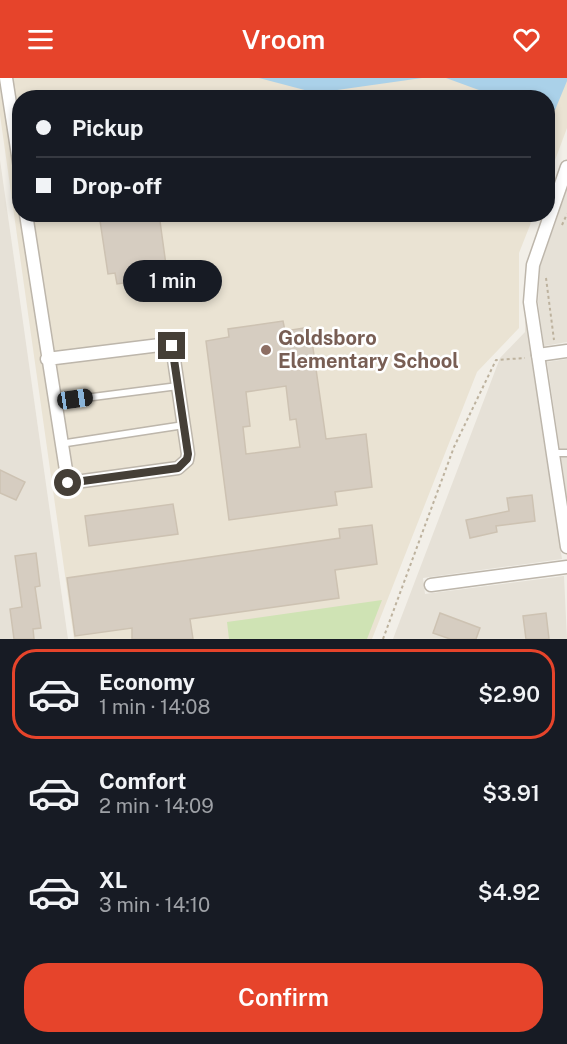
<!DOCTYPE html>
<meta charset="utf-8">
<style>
:root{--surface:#171b24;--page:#20242c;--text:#f1f3f6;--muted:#9ea1a6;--line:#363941;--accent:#e6442b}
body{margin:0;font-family:"Public Sans",sans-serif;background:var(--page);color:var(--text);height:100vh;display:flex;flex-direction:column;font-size:22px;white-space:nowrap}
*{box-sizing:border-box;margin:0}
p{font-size:20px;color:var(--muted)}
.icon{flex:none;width:33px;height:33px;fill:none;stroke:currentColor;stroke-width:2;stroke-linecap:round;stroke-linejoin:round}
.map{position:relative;height:561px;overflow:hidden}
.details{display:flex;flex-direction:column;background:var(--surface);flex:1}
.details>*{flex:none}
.banner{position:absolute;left:12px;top:12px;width:543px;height:132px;border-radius:24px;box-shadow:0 3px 9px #0003;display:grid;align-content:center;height:132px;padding:0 24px;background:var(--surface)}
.end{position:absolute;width:27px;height:27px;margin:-14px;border:8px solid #453f37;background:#fff;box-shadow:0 0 0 3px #fff}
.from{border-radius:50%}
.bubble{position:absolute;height:42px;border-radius:21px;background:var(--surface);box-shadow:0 3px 9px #0003;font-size:20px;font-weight:600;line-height:42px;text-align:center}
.car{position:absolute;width:18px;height:36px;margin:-18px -9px;border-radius:8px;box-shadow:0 0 4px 2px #0007;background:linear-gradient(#222 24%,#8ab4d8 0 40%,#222 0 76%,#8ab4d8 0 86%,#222 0)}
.banner b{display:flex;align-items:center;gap:21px;height:57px;font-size:22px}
.banner b+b{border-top:2px solid var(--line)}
.banner i{width:15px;height:15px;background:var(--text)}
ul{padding:10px 0 0;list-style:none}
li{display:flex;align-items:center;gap:18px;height:90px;margin:0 12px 9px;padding:0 12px;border:3px solid transparent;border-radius:24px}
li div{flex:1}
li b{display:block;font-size:22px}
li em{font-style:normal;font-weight:600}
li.active{border-color:var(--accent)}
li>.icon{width:54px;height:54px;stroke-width:1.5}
.cta{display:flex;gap:12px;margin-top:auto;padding:12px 24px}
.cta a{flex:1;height:69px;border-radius:24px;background:var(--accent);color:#fff;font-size:24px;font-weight:600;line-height:69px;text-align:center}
header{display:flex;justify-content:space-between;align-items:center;height:78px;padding:0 24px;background:var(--accent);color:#fff;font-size:27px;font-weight:600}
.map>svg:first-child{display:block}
.residential{fill:#e6e1d7}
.education{fill:#eae3d3}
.green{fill:#cfe3b4}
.water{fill:#aad1e9}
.building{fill:#d6cdc1;stroke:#cdc2b2;stroke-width:1.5;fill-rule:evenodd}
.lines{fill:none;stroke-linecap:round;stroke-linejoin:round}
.service-casing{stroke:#bdb6ab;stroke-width:9}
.minor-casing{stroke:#bdb6ab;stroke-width:15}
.path{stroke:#bdb29e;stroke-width:2;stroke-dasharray:3 3;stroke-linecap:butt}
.service{stroke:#fff;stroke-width:6}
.minor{stroke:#fff;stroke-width:12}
.route{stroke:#453f37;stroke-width:8}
.education-dot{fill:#8d6e63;stroke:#fff;stroke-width:2}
.labels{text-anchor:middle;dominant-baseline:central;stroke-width:5;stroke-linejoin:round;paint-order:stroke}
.education-label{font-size:20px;font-weight:bold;fill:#785e54;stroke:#fff;text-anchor:start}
</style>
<header><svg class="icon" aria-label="menu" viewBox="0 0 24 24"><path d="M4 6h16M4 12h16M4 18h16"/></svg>Vroom<svg class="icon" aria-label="heart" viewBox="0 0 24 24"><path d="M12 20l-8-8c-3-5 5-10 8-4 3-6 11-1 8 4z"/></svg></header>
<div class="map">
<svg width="567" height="561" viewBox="0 0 567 561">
<rect width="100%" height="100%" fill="#f2efe8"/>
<g class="residential">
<polygon points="0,82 68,561 0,561"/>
<polygon points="567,112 567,264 544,268 538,224 540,189"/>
<polygon points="525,239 562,481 423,500 425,516 564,498 567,561 393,561 500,280 525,254"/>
<polygon points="567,281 567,420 547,284"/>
</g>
<polygon class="education" points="0,0 567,0 567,50 548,101 548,20 20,20 20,136 534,137 519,175 519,250 477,294 372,561 74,561 0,37"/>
<polygon class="green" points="382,522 367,561 229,561 227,544"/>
<g class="water">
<polygon points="259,0 422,0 316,15"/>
<polygon points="446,0 567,0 567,3 555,32 548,32 548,20 498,19"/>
</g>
<g class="building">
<polygon points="99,136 159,136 166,187 157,188 159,200 117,206 115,195 108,196"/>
<path d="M283 243 285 253 310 249 326 361 366 356 372 409 335 414 337 427 229 442 206 263 229 259 228 251ZM286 308 290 342 296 341 300 369 246 376 243 349 250 348 246 314Z"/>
<polygon points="0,392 25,404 16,422 0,415"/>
<polygon points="532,417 535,443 496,448 497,454 470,460 466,442 509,433 507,420"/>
<polygon points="173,426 178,456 89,468 85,438"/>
<polygon points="372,447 377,486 335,492 339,520 190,541 193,561 132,561 132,550 75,558 67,500 340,460 339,451"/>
<polygon points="36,475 40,508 35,509 41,550 33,551 34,561 14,561 10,531 22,529 15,478"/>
<polygon points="440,535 480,550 476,561 450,561 433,555"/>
<polygon points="546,535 549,561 526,561 523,538"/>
</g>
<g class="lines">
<defs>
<g id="service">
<polyline points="54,324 178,308"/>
<polyline points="60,366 184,347"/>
<polyline points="553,375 567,375"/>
</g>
<g id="minor">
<polyline points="6,0 20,90"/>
<polyline points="567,89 533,187 530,224 567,469"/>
<polyline points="26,136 68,405 178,390 187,382 188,376 172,268 168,266 47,281"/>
<polyline points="538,277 567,273"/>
<polyline points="431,507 567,489"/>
</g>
</defs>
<use href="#service" class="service-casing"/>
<use href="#minor" class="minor-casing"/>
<g class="path">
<polyline points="562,147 567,136"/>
<polyline points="546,200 554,262"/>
<polyline points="383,561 454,369 496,282 525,280"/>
</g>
<use href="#service" class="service"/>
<use href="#minor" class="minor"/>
</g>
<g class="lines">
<polyline class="route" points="68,405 178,390 187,381 188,376 172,268"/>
</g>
<circle class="education-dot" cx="266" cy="272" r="6"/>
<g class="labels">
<g class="education-label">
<text x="278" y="260">Goldsboro<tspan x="278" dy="23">Elementary School</tspan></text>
</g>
</g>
</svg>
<i class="end from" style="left:68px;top:405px"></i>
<i class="end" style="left:172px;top:268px"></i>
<div class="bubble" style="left:123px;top:182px;width:99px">1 min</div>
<i class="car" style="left:75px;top:321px;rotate:82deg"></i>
<div class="banner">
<b><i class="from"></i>Pickup</b>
<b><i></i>Drop-off</b>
</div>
</div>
<section class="details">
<ul>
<li class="active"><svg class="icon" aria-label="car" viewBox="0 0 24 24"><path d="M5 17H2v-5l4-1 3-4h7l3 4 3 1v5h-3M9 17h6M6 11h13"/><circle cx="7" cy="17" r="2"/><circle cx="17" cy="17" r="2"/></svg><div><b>Economy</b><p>1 min · 14:08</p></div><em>$2.90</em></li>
<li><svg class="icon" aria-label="car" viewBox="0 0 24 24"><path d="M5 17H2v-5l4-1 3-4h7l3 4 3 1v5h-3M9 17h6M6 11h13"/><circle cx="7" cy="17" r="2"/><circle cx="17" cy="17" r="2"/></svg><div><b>Comfort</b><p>2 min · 14:09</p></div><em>$3.91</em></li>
<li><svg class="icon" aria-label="car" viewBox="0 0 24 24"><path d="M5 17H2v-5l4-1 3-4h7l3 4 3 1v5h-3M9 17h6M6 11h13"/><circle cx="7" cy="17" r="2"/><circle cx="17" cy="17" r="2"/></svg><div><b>XL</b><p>3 min · 14:10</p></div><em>$4.92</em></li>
</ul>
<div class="cta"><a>Confirm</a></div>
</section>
